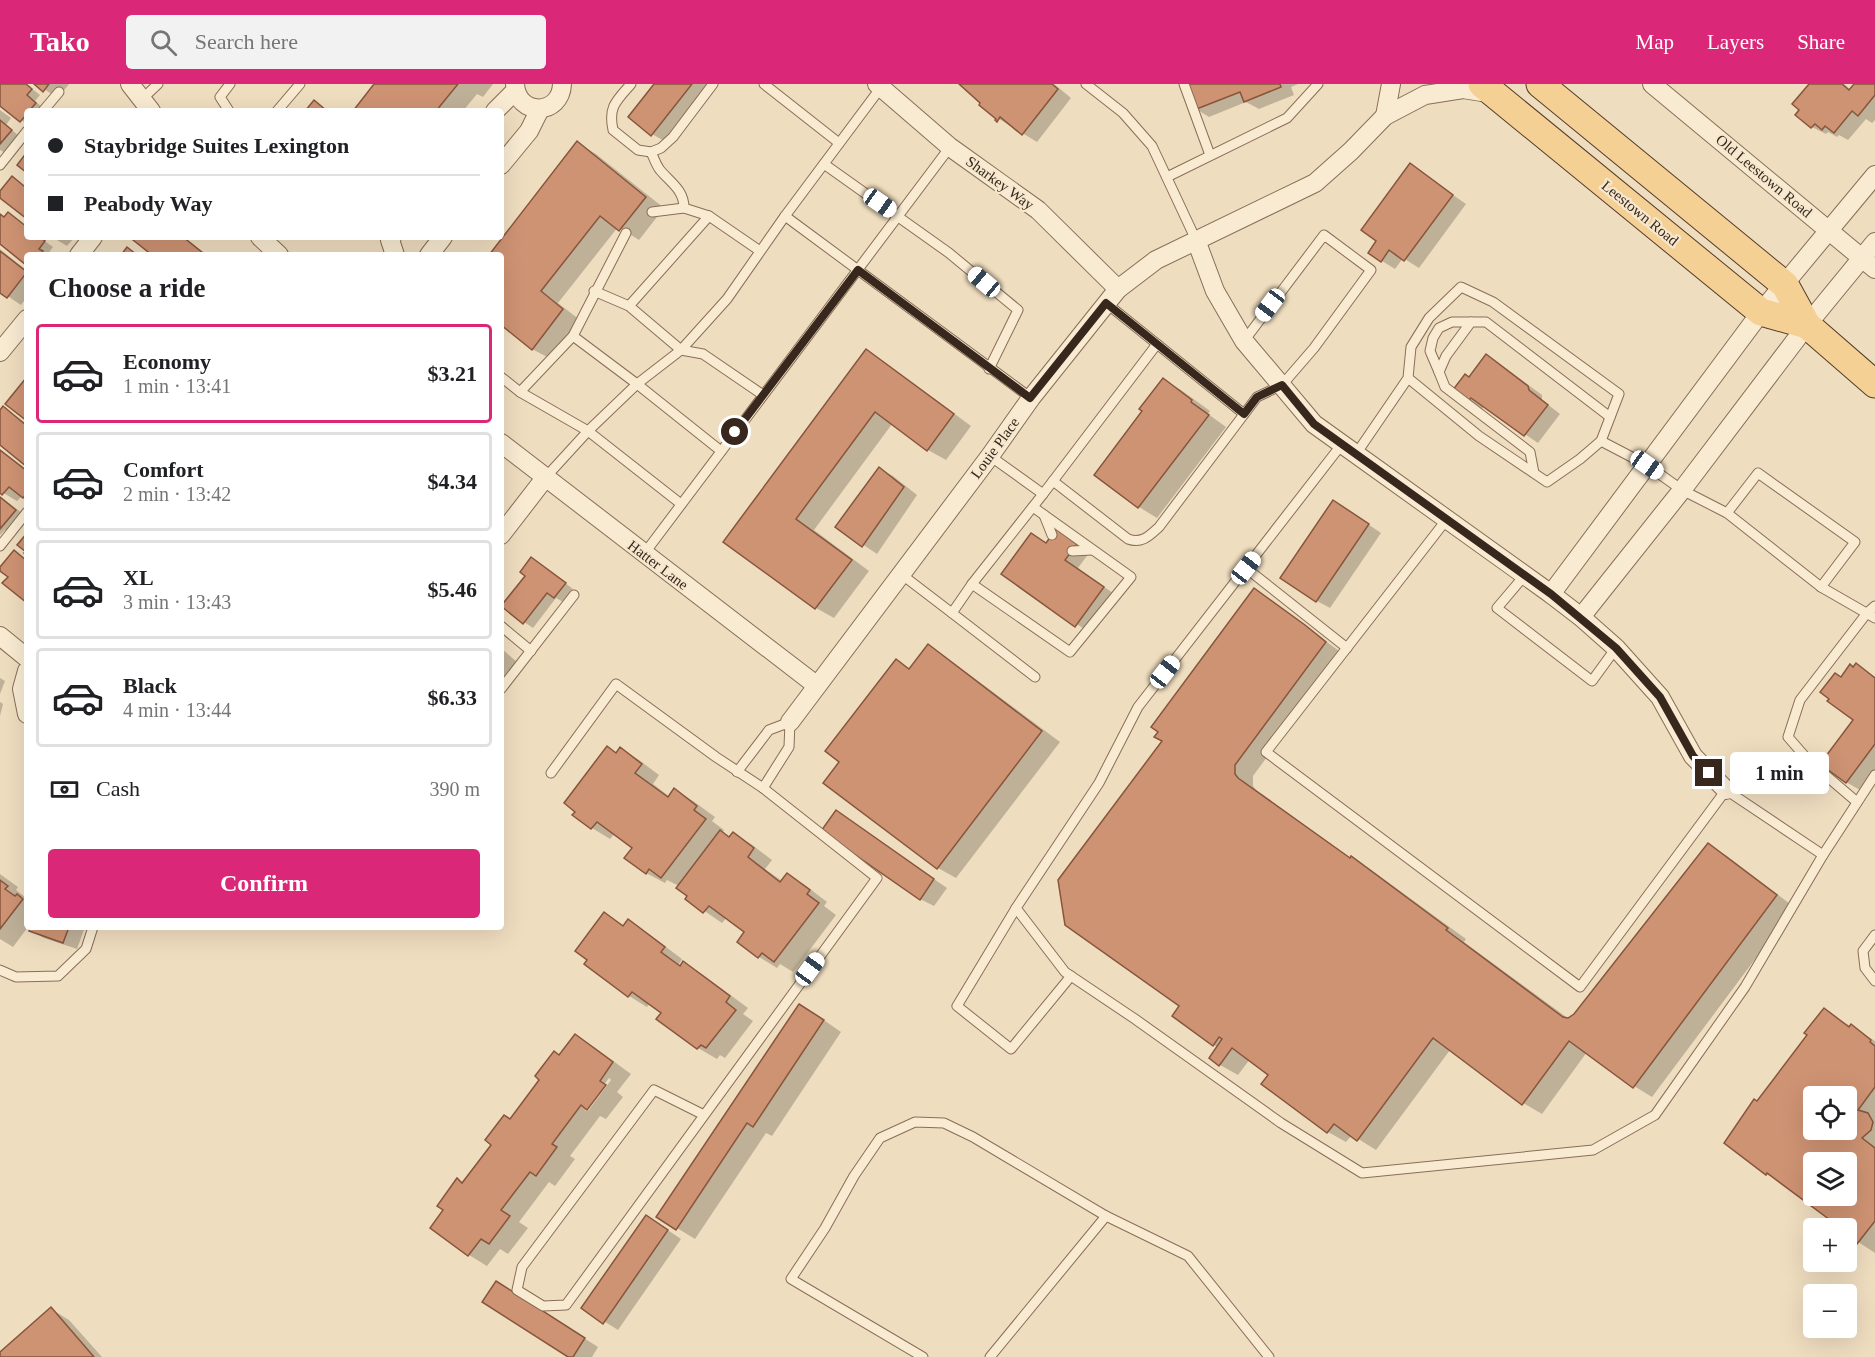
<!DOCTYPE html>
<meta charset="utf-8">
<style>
:root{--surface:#fff;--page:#f2f2f2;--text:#202124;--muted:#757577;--line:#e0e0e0;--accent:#db2777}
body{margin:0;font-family:Georgia,serif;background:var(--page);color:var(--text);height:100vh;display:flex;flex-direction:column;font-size:22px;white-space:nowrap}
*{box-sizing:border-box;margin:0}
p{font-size:20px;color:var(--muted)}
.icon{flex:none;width:33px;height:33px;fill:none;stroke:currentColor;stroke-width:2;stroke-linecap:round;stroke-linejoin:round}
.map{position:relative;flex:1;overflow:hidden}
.drawer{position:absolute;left:24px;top:168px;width:480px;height:678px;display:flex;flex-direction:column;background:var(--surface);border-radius:6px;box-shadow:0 6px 24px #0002}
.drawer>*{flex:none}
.top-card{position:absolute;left:24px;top:24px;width:480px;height:132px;border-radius:6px;box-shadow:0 6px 24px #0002;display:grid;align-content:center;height:132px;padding:0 24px;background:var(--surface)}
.tools{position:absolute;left:1803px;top:1002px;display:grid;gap:12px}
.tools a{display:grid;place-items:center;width:54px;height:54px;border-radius:6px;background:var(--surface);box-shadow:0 6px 24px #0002;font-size:30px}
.end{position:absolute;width:27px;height:27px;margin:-14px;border:8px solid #37271c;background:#fff;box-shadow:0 0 0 3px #fff}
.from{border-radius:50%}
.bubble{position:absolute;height:42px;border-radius:6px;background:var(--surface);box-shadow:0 6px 24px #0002;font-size:20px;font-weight:700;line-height:42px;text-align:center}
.car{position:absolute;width:18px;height:36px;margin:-18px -9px;border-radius:8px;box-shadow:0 0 4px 2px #0007;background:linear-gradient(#fff 24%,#345 0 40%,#fff 0 76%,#345 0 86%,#fff 0)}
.top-card b{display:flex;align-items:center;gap:21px;height:57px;font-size:22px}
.top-card b+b{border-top:2px solid var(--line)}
.top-card i{width:15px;height:15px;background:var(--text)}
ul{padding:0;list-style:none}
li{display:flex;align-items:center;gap:18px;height:99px;margin:0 12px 9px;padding:0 12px;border:3px solid var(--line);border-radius:6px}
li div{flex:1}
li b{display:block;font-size:22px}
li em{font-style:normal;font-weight:700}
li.selected{border-color:var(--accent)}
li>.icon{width:54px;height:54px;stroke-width:1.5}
h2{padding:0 24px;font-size:27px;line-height:72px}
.pay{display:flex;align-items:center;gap:15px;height:66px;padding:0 24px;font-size:22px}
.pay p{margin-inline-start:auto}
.cta{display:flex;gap:12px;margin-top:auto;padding:12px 24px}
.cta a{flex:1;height:69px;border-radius:6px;background:var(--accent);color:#fff;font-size:24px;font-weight:700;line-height:69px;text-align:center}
header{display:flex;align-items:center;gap:36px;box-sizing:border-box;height:84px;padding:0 30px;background:var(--accent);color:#fff}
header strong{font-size:28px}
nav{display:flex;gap:33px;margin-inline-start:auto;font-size:21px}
.search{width:420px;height:54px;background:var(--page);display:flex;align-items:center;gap:15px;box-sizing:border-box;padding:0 21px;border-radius:6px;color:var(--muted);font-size:22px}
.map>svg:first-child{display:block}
.shadow{fill:#0003;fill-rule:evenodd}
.building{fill:#ce9373;stroke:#87553c;stroke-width:1.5;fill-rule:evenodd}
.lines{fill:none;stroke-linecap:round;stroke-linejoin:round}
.lane-casing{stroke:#886e57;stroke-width:11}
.street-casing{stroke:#886e57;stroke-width:20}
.primary-casing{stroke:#553c2b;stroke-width:29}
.lane{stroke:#f9ebd2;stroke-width:9}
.street{stroke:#f9ebd2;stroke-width:18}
.primary{stroke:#f4d095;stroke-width:27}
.route{stroke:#37271c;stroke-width:8}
.labels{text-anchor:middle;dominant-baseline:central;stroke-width:4.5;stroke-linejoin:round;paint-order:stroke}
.street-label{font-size:15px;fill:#37271c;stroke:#f6e8ce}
</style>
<header>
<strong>Tako</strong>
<div class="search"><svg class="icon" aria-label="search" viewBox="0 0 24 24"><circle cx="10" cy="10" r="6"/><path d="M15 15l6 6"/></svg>Search here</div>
<nav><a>Map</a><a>Layers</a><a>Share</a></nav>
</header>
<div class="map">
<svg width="1875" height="1273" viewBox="0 0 1875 1273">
<rect width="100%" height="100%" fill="#efddbf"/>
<g class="shadow">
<polygon points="0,0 26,0 40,11 35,17 44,25 42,27 27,27 27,40 0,20"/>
<polygon points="36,0 69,0 58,14"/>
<polygon points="376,0 493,0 483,13 477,10 463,27 354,27"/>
<polygon points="656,0 708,0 666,58 652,50"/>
<polygon points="961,0 1054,0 1071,14 1037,58 999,35 981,21 983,18"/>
<polygon points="1185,0 1298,0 1291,3 1294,11 1259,25 1246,18 1209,33 1196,25"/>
<polygon points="1812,0 1844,0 1851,6 1856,0 1875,0 1875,36 1872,39 1866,35 1848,56 1839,51 1837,53 1828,48 1826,50 1812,43"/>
<polygon points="0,26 11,34 6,41 19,52 5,69 0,66"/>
<polygon points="577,59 596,70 664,124 639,156 618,143 558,219 580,236 551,275 532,265 501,240 501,171 491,171"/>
<polygon points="1410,81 1466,120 1419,184 1403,174 1395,185 1382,177 1378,157"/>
<polygon points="0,131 27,143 27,153 39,153 53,163 47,171 27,171 27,179 0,158"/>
<polygon points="52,153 75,153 67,162"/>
<polygon points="138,153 184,153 207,171 154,171"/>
<polygon points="0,165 27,187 27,213 21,221 0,207"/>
<polygon points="866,267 884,278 971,342 946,376 928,366 892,340 814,446 869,487 834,534 816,524 725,457"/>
<polygon points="1487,272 1500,280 1542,311 1542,316 1560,330 1538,359 1484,322 1482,325 1468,318 1470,294"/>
<polygon points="1163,296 1181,306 1210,327 1208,330 1226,343 1157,434 1139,423 1096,391 1144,327"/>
<polygon points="4,324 27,340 27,381 0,359 0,328"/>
<polygon points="0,365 27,386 27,415 22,412 17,417 0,407"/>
<polygon points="879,385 893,392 917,411 877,470 837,443"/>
<polygon points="0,412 27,433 27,436 15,451 5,446 0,451"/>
<polygon points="1347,426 1381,449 1330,524 1317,517"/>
<polygon points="1070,455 1089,469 1078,484 1117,512 1090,549 1003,490 1047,460"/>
<polygon points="540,480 573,505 563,518 556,514 533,544 524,538 527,491"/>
<polygon points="1254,506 1272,517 1343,570 1253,692 1253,702 1256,706 1352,775 1370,785 1466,855 1464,858 1569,935 1575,931 1708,761 1727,772 1794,823 1652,1013 1634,1002 1587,968 1542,1030 1523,1019 1450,966 1376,1066 1352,1051 1346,1058 1328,1048 1270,990 1250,975 1238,991 1220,981 1218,964 1214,961 1181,922 1164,657"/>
<polygon points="928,562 946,573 1060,658 956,794 938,784 841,678 896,577 910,585"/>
<polygon points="501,564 517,578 501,598"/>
<polygon points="1856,581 1875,593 1875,686 1860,706 1846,698 1855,636 1842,594"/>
<polygon points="0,594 5,597 0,610"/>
<polygon points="0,618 3,620 0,632"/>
<polygon points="608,664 618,669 620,665 639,676 659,691 653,700 670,713 675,706 693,717 715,733 712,737 724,746 722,749 730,754 733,750 751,760 772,776 765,785 782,797 787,791 805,801 827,818 824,822 836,831 793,888 780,880 777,884 759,873 739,858 746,848 727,833 722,839 687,815 690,812 679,802 667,796 665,799 646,789 634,763 615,749 610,755 592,744 574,731"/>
<polygon points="836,728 947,804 934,822 920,815"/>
<polygon points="0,790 18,803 16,806 25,813 23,815 27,817 28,843 13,863 0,855"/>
<polygon points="605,830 625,842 628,837 646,848 682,875 679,880 682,882 683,879 702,890 748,924 743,930 753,937 725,974 720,971 717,975 698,964 658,934 663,929 650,919 647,923 629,912 586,880"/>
<polygon points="31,843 85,843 77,865 44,854 30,846"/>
<path d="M1824 926 1875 957V1169L1846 1150V1144H1839L1835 1141 1836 1139 1786 1101 1766 1090 1726 1059 1809 951ZM1814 1012H1846V1046H1814ZM1814 1078H1846V1112H1814Z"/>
<polygon points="818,932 841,948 772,1052 766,1049 695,1155 677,1144"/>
<path d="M575 952 594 963 631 990 617 1008 623 1013 606 1035 600 1032 570 1072 575 1075 555 1102 549 1098 519 1138 528 1144 508 1170 500 1165 487 1182 469 1171 432 1143 445 1126 458 1096 463 1100ZM609 994 611 996 588 1027H585Z"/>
<polygon points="660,1141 681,1155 618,1246 583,1224"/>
<polygon points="510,1207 598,1263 592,1273 571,1273"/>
<polygon points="51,1225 69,1236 102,1273 0,1273 0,1270"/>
</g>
<g class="building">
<polygon points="0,0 26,0 32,5 27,11 36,19 29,27 27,27 27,30 20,38 0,22"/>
<polygon points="34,0 49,0 43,8"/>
<polygon points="374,0 458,0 436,27 353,27"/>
<polygon points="654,0 692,0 651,52 628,33"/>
<polygon points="959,0 1052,0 1058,5 1022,51 1000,33 997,38 995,36 996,35 979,21 980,19"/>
<polygon points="1184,0 1280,0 1281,3 1244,18 1240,8 1194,26"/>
<polygon points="1809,0 1842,0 1849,6 1854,0 1875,0 1875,11 1858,32 1852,27 1834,49 1825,42 1822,46 1815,40 1811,44 1795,31 1799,26 1792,20"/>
<polygon points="314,16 327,27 305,27"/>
<polygon points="0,36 12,46 0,60"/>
<polygon points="577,57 646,113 619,147 600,132 541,207 563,225 532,266 501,241 501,171 489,171"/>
<polygon points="27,68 27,89 17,81"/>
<polygon points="1410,79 1453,111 1404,177 1389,166 1381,178 1368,169 1376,157 1361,146"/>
<polygon points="12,92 24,102 27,98 27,135 0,114 0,107"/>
<polygon points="8,128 27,143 27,153 39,153 45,157 39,165 43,167 40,171 27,171 26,181 0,160 0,130 4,133"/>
<polygon points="136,153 183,153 203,169 201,171 152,171 133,156"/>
<polygon points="127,163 137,171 121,171"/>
<polygon points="0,167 27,188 7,214 0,209"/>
<polygon points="866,265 954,330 927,367 875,328 796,435 852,476 815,525 723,458"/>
<polygon points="1486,270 1528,302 1529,306 1548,321 1524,352 1471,314 1467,319 1452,307 1465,290 1469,293"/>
<polygon points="26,294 27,294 27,337 5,320"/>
<polygon points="1163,294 1192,316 1191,318 1209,331 1138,424 1094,391 1142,327 1139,325"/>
<polygon points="3,322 27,342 27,383 0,361 0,326"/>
<polygon points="0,366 27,387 27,409 23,414 9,403 2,411 0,409"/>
<polygon points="879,383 904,403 862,463 835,443"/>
<polygon points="0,413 16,426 0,445"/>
<polygon points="1333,416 1369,440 1316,518 1280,494"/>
<polygon points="1056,445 1077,460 1065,476 1104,503 1075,543 1001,490 1031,449 1046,459"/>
<polygon points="27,449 27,471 24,469 26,468 17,461"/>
<polygon points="14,466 27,477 27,519 2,499 8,493 0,487 0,483"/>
<polygon points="531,473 566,499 554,514 547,509 523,540 501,522 525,492 520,488"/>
<polygon points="1254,504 1305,541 1326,558 1235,681 1235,690 1238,694 1350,774 1351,772 1448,844 1446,846 1563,933 1568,934 1574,930 1708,759 1777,811 1633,1004 1569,957 1522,1021 1433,954 1357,1057 1334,1040 1327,1049 1261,1000 1268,991 1232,964 1219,982 1209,974 1222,955 1219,953 1213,962 1172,932 1179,922 1065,841 1058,796 1162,657 1154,653 1158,648 1151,643"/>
<polygon points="928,560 1042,647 937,785 823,699 839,678 825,667 896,575 909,585"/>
<polygon points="1856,579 1875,594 1875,660 1846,699 1820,680 1853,636 1827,617 1829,615 1820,608 1835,589 1841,593 1850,580 1853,583"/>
<polygon points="607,662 616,669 620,663 642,680 635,689 668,713 674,704 697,722 694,726 706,735 661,794 649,785 646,790 624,774 632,764 597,738 591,745 572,731 575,728 564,719"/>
<polygon points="836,726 934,795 920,816 821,747"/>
<polygon points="720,746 729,753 733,748 754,764 748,773 780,798 787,789 810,806 807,810 819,819 774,878 762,869 758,874 737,858 744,848 709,822 703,829 685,815 687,812 676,804"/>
<polygon points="0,796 8,802 5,805 15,812 17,810 23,815 0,845"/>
<polygon points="604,828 623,842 628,835 665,863 661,868 680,882 683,877 730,912 726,918 736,926 706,964 701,961 697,965 656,935 661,929 632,908 628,913 584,880 587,876 575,867"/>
<polygon points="30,843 69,843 63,859 29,847"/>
<polygon points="799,920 824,936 753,1043 747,1039 676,1146 656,1133"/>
<path d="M1824 924 1849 943 1851 940 1871 956 1870 958 1875 962V1003L1858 1026 1868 1029 1873 1038 1871 1046 1862 1054 1875 1064V1137L1857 1160 1846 1152V1144H1837L1832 1141 1834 1139 1767 1089 1766 1091 1724 1059 1754 1015 1757 1017 1807 951 1804 949ZM1814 1012H1846V1046H1814ZM1814 1078H1846V1112H1814Z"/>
<polygon points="575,950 613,978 600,997 606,1001 587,1026 581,1021 552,1060 557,1063 536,1092 530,1088 501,1126 510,1132 489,1160 481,1155 468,1172 430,1144 443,1126 437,1122 457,1094 462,1099 491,1061 485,1056 504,1031 510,1035 539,996 535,992 554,967 559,971"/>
<polygon points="646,1131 668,1146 603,1240 581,1224"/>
<polygon points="496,1197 585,1254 573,1273 568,1273 482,1218"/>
<polygon points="51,1223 94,1273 0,1273 0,1268"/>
</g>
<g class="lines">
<defs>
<g id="lane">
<path d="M631 0C616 17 608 23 613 46L638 66 651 68 661 64 673 53 713 0"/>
<polyline points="764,0 839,59"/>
<polyline points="1086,0 1123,29 1152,62 1196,156"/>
<polyline points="1184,0 1210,71"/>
<polyline points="142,15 158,0"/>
<polyline points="43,27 59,8"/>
<polyline points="229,27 220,13 230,0"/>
<polyline points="277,27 300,0"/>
<path d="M651 68C654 74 656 81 660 86 671 99 684 106 684 124"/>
<polyline points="824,80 949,169 1018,226 989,285"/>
<polyline points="0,81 27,47"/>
<polyline points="1167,93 1287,34 1318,0"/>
<polyline points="652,128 684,124 709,132"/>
<polyline points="785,132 1031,314"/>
<polyline points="594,207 629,222 681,266 703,270 763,311"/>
<polyline points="629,222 709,132 760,167"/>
<polyline points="573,252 626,149"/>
<polyline points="1157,260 1244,330"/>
<polyline points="1439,288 1430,267 1433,254 1439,244 1452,238 1471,238"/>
<polyline points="501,293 520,308 588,347 681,420"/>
<polyline points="520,308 573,252 637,300 721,367"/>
<polyline points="1601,357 1647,381 1682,406 1727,429 1821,503 1875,534"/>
<polyline points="1342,360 1138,623 1099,699 1016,824 1065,888 1135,935 1281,1039 1362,1089 1593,1066 1655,1031 1745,903 1823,771 1726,706 1580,903 1266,668 1447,435"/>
<polyline points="1356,370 1408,294 1411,263 1429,234 1461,203 1493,218 1619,310 1601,357 1580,375 1547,398 1479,352 1408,294"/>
<polyline points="990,372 1043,410 1053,397 1157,260 1106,219"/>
<polyline points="1534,389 1530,368 1445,303 1439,288 1446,272 1471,238 1486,238 1610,333"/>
<polyline points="545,394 588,347 637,300 681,266 727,215 785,132 882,2"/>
<path d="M1053 397 1128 455C1142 460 1149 452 1159 443L1257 313 1282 301 1314 264 1371 186 1324 151 1244 257"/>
<polyline points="1727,429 1758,389 1855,458 1821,503"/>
<polyline points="1044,431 1052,451"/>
<polyline points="0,462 27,428"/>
<polyline points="1072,467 1092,466"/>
<polyline points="644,470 950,63"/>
<polyline points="1246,484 1347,564"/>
<polyline points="901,490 952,529"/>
<polyline points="1525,491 1497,524 1592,597 1616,564"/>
<polyline points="972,500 1070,568 1131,493 1033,423"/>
<polyline points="501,542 531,567"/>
<polyline points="1035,593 952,529 972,500 1043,410"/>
<polyline points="501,605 574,511"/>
<polyline points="737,688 769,646 790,638 789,663 763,704"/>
<polyline points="551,689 616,600 716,673 763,704 877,794 566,1221 543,1222 517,1206 522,1183 654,1006 704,1031"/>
<polyline points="1857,718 1809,677 1788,653 1800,616 1867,529 1875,522"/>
<polyline points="1823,771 1875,691"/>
<polyline points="1016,824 957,922 1011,965 1071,892"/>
<polyline points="1875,851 1863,867 1865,884 1875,897"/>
<polyline points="0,886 16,893 58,892 86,865 93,843"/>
<polyline points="923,1273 791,1195 825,1144 854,1092 880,1054 915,1038 944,1039 973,1053 1106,1132 1188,1172 1269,1273"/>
<polyline points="990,1273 1106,1132"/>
</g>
<g id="street">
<polyline points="130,0 151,27"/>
<path d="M515 0C517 33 561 32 562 0"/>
<polyline points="877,0 950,63 1038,126 1118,205"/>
<polyline points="1652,0 1875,185"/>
<polyline points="495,27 515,7"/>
<polyline points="1385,32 1391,0"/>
<polyline points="501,81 529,47 540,25"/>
<polyline points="260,153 279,171"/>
<polyline points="392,153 390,156 395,171"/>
<polyline points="1196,156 1215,207 1244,257 1314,340 1551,510 1581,533 1616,564 1660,613 1693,672 1726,706"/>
<polyline points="79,171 93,153"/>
<polyline points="429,171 443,153"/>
<polyline points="0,268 27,235"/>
<polyline points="501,359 816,601"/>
<polyline points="501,451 545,394"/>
<polyline points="1551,510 1761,228 1875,91"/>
<polyline points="1581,533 1682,406 1807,241 1875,158"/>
<polyline points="0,552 27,574"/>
<polyline points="27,587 22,605 27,630"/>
<polyline points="790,638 990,372 1031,314 1118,205 1156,176 1315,99 1351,67 1385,32 1404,22 1425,11 1463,5 1494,10"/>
</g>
<g id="primary">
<polyline points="1482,0 1761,228 1807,241"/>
<polyline points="1540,0 1785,201 1807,241 1875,300"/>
</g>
</defs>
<use href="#lane" class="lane-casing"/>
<use href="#street" class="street-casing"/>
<use href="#primary" class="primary-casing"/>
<use href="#lane" class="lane"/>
<use href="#street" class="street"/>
<use href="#primary" class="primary"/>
</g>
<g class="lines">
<polyline class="route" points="735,348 858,186 1030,314 1106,219 1244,330 1257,313 1282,301 1314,340 1551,510 1598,549 1616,564 1660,613 1693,672 1709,689"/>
</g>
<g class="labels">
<g class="street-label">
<text transform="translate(1764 92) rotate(40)">Old Leestown Road</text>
<text transform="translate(1000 99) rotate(36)">Sharkey Way</text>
<text transform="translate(1640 129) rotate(39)">Leestown Road</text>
<text transform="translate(995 364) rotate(-54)">Louie Place</text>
<text transform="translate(658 481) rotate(37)">Hatter Lane</text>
</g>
</g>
</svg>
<div class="tools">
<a><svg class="icon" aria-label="locate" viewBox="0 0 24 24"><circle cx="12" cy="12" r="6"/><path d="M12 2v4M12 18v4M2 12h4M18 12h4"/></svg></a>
<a><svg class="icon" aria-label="layers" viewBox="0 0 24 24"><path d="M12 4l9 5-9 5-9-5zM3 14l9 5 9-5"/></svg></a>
<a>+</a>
<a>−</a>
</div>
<i class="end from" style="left:735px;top:348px"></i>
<i class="end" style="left:1709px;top:689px"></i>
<div class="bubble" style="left:1730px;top:668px;width:99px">1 min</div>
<i class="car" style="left:880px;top:119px;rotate:125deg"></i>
<i class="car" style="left:984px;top:198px;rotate:310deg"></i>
<i class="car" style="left:1270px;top:221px;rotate:217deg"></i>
<i class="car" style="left:1647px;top:381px;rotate:125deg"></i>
<i class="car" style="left:1246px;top:484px;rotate:38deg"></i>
<i class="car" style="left:1165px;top:588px;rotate:38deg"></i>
<i class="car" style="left:810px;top:885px;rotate:36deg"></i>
<div class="top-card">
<b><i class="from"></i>Staybridge Suites Lexington</b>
<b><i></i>Peabody Way</b>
</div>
<section class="drawer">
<h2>Choose a ride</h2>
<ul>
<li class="selected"><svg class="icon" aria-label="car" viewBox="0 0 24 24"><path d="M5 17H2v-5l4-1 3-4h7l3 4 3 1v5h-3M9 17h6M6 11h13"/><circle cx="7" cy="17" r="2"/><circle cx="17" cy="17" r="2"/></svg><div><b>Economy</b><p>1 min · 13:41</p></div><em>$3.21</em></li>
<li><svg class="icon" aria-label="car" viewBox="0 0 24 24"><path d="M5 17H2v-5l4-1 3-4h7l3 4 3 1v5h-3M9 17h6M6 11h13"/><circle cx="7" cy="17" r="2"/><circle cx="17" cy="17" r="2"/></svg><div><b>Comfort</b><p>2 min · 13:42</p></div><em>$4.34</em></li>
<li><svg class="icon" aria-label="car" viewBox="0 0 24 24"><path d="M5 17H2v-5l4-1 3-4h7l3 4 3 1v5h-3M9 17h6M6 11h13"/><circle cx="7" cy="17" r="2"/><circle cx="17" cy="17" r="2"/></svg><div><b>XL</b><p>3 min · 13:43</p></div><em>$5.46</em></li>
<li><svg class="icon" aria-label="car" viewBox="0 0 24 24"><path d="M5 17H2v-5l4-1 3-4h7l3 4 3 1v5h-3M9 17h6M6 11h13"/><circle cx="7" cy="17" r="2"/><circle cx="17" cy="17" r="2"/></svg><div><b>Black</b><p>4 min · 13:44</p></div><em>$6.33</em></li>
</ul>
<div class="pay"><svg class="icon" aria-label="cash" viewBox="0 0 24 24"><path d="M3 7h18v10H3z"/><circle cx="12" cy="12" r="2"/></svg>Cash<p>390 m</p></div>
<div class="cta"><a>Confirm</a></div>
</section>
</div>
